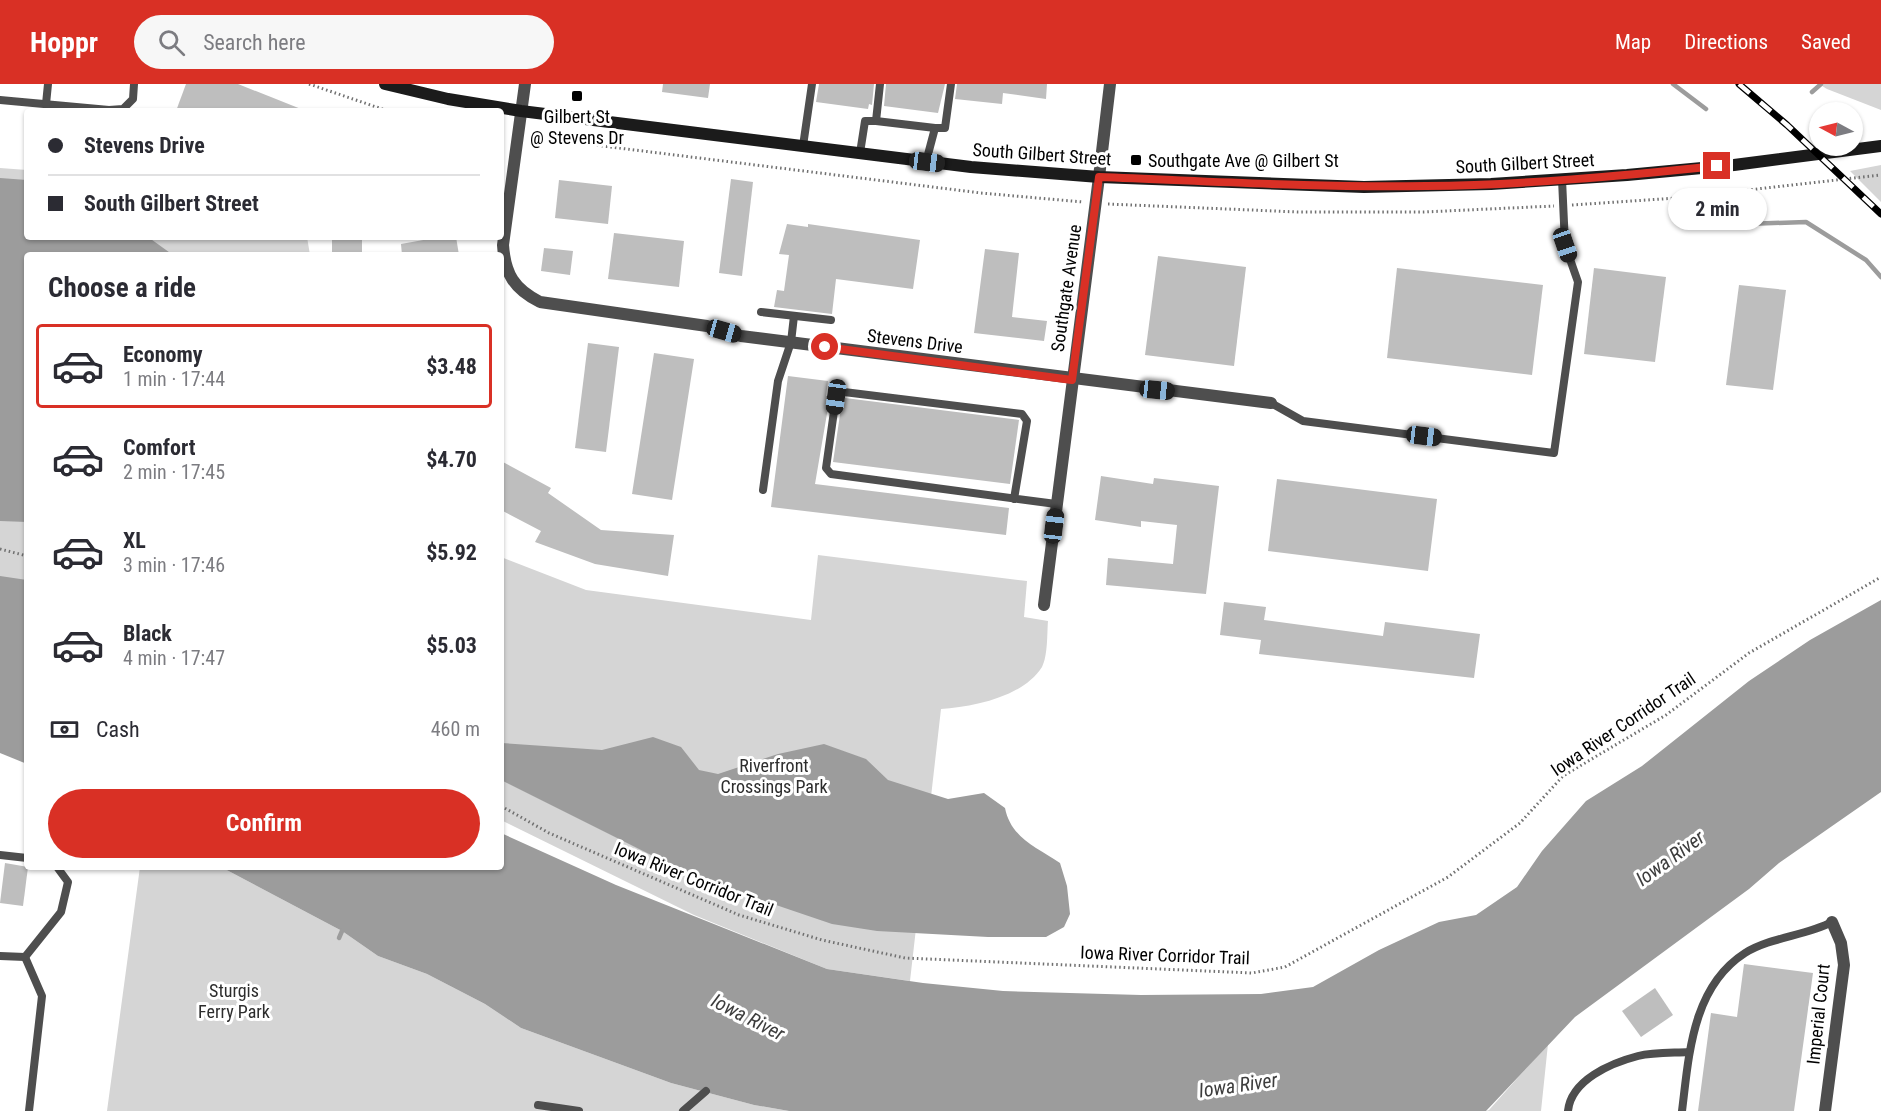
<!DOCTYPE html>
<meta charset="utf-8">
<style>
:root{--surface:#fff;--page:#f7f7f7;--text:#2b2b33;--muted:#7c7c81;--line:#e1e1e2;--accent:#d93025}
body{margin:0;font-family:"Roboto Condensed",sans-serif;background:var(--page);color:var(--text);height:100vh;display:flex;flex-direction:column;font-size:22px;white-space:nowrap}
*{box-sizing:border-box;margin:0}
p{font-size:20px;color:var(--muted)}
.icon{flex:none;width:33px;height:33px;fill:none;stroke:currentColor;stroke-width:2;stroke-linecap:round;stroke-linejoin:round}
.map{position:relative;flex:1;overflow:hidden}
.panel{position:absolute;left:24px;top:168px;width:480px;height:618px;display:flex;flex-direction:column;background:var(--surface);border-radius:6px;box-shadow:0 2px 4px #0004}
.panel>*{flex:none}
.hud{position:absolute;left:24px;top:24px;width:480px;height:132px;border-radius:6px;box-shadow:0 2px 4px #0004;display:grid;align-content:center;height:132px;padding:0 24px;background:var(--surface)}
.needle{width:39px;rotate:277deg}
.buttons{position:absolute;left:1809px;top:18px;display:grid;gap:12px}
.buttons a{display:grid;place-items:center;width:54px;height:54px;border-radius:50%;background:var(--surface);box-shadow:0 2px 4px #0004;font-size:30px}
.end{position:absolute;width:27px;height:27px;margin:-14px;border:8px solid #d93025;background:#fff;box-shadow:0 0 0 3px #fff}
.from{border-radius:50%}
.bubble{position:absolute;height:42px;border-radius:21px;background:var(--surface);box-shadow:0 2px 4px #0004;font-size:20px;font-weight:700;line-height:42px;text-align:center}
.car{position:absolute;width:18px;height:36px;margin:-18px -9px;border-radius:8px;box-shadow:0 0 4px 2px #0007;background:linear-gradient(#222 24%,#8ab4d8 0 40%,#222 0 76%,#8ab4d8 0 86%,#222 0)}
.hud b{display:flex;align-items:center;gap:21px;height:57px;font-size:22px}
.hud b+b{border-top:2px solid var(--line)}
.hud i{width:15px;height:15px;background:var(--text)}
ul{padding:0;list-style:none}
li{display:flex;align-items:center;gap:18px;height:84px;margin:0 12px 9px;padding:0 12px;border:3px solid transparent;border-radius:6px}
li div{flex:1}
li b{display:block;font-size:22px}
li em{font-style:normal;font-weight:700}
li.on{border-color:var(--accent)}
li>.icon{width:54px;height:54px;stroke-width:1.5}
h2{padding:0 24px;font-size:27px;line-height:72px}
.pay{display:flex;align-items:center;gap:15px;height:66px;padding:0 24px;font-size:22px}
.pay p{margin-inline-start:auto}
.cta{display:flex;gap:12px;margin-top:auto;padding:12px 24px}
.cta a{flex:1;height:69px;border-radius:36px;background:var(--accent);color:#fff;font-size:24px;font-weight:700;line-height:69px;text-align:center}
header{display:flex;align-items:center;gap:36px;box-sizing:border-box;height:84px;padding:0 30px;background:var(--accent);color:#fff}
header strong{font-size:28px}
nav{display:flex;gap:33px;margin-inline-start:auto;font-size:21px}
.search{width:420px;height:54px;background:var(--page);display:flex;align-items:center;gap:15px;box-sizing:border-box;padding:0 21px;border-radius:33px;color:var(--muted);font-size:22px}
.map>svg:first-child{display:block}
.green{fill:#d5d5d5}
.water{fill:#9c9c9c}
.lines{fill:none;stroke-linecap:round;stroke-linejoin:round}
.stream{stroke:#9c9c9c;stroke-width:4.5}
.building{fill:#bebebe}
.path{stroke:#707070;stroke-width:3;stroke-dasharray:1.5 3;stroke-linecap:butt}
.service{stroke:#4e4e4e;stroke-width:8}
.minor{stroke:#4e4e4e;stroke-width:12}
.tertiary{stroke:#4e4e4e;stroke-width:12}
.secondary{stroke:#1b1b1b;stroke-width:12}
.rail-casing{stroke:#000;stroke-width:7}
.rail{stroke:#fff;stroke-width:4.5;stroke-dasharray:14;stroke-linecap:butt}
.route{stroke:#d93025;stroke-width:8}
.poi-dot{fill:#000;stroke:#fff;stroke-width:2}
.labels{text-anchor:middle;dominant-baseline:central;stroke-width:6;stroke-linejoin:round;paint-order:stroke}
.poi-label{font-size:18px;fill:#000;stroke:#fff}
.street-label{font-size:18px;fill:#000;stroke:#fff}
.park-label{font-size:18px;fill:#2c2c2c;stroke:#fff}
.water-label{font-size:20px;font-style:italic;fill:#3d3d3d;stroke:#fff}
</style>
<header>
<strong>Hoppr</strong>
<div class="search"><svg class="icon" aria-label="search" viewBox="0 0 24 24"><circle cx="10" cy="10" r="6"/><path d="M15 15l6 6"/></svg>Search here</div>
<nav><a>Map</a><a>Directions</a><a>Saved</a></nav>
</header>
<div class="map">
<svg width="1881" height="1027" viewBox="0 0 1881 1027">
<rect width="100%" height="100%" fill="#fff"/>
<g class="green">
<polygon points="1819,0 1881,0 1881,26 1827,5"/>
<polygon points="1881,81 1881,118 1850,87"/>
<polygon points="0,84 27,86 27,153 307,153 310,171 27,171 27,506 0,497"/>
<path d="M818 471 1027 497 1024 533 1048 537C1047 549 1048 572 1042 583 1023 613 973 623 941 625L910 897 827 885 694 831 501 736V473L586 506 811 536Z"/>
<polygon points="140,783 221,783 342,847 378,872 427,890 485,920 521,944 671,999 754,1021 789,1027 107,1027"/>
<polygon points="1548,960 1541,1027 1486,1027 1489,1026"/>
</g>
<g class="water">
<polygon points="0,94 27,96 27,153 148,153 173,171 27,171 27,438 0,437"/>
<polygon points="0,492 27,496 27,680 0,669"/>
<polygon points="1881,516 1881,708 1779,779 1749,805 1575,933 1486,1027 789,1027 754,1021 671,999 521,944 485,920 427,890 378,872 342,847 221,783 501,783 501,749 616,801 827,885 923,899 1003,907 1141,911 1261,910 1313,903 1379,866 1439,838 1476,831 1517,803 1542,767 1586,717 1642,682 1749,597 1810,556"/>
<path d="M653 653 681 663 699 686 718 690 778 670 824 660 866 675 888 696 948 715 984 709 1005 724C1011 754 1036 763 1060 779L1067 802 1070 830 1064 843 1046 853H988L877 847 832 840 697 794 501 696V659L602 666Z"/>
</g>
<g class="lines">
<g class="stream">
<polyline points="1673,0 1706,25"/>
<polyline points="1812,8 1821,0"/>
<polyline points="1746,140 1806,138 1866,176 1881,193"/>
<polyline points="339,854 342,847"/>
</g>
</g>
<g class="building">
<polygon points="186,0 238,0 306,27 176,27"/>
<polygon points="663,0 710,0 708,14 662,8"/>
<polygon points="819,0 874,0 872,21 869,20 868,25 816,18"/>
<polygon points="886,0 945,0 938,29 884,22"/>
<polygon points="957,0 1047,0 1046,15 1003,9 1002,20 955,15"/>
<polygon points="731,95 753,98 742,192 719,189"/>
<polygon points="559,96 612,102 608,140 555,134"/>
<polygon points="787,140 808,143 808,140 920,156 913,205 836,195 832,230 774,223 777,206 784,207 789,171 779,170"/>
<polygon points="614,149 684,157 679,203 608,195"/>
<rect x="332" y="153" width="30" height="18"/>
<polygon points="440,153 456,153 459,171 402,171 401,160"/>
<polygon points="544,164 573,167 570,191 541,187"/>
<polygon points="985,165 1019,169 1012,233 1047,237 1044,257 974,249"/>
<polygon points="1158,172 1246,183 1234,282 1145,271"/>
<polygon points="1397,184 1543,201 1532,291 1387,274"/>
<polygon points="1594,184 1666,193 1655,278 1584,270"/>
<polygon points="1739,201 1786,206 1773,306 1726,301"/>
<polygon points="588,259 619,263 606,368 575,364"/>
<polygon points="654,269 694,275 672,416 632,410"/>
<polygon points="788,292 828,297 826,312 830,312 815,400 1009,424 1006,451 771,423"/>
<polygon points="845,314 1019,336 1010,400 833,378 842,317"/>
<polygon points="501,377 551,404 548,409 601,446 674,451 668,492 595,480 535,458 541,447 501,426"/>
<polygon points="1101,392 1153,400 1154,394 1219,402 1206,510 1106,501 1108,474 1173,480 1177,441 1141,437 1141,443 1095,436"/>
<polygon points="1277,395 1437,415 1428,487 1268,467"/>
<polygon points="1224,518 1266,523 1264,536 1383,552 1385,538 1480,550 1474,594 1259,570 1261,556 1220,551"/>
<polygon points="5,779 28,783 23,822 0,819"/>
<polygon points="1744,880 1813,889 1794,1027 1698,1027 1711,929 1737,933"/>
<polygon points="1655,904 1673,931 1641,953 1622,927"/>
</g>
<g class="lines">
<g class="path">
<polyline points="309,0 388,27"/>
<polyline points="530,53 981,109 1083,118"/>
<polyline points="1108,120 1298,128 1424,128 1554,122"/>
<polyline points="1572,121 1677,114 1881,91"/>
<polyline points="0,465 27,472"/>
<polyline points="501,722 549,749 739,831 822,856 905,874 1252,889 1285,883 1448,793 1520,739 1563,692 1666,631 1749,569 1881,493"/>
</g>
<g class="service">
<polyline points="0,16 109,26 123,25 133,15 134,0"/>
<polyline points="46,20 48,0"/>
<polyline points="876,37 935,44"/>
<polyline points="803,62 812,0"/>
<polyline points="860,69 865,37 876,37 880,0"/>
<polyline points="926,78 935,44 945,44 951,0"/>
<polyline points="761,228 831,236"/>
<polyline points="1271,319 1303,337 1554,369 1578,198 1565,161 1562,95"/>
<polyline points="763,406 778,297 791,258 794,232"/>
<polyline points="1014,415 1027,337 1022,330 844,308 836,313 826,384 831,390 1056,420"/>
<polyline points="0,771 27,774"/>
<polyline points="0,872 25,873 61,828 68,798 57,783"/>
<polyline points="25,873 42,912 29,1027"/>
<polyline points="538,1021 579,1027"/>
<polyline points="683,1027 706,1007"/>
<path d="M1568 1027C1571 996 1611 979 1638 972 1654 968 1673 969 1689 968"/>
<path d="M1682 1027C1689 971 1692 903 1745 869 1771 853 1805 852 1832 838"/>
</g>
<g class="minor">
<path d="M525 0 503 161C505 190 514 205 540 218L707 242 741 252 1271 319"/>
<polyline points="1044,521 1099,93"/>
<polyline points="1825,1027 1844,881 1841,859 1832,838"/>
</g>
<polyline class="tertiary" points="1099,93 1110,0"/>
<polyline class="secondary" points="385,0 448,15 521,27 971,83 1099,93 1364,103 1491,100 1627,91 1734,81 1881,62"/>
<defs>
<polyline id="rail" points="1739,0 1787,41 1881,130"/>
</defs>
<use href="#rail" class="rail-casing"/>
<use href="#rail" class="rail"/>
</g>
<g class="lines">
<path class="route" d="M825 263 1072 296 1099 93C1208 97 1317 104 1426 102 1523 101 1620 92 1717 82"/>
</g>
<g class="poi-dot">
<rect x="571" y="6" width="12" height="12" rx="3"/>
<rect x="1130" y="70" width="12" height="12" rx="3"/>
</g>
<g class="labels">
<g class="poi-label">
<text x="577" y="32">Gilbert St<tspan x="577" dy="21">@ Stevens Dr</tspan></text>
<text x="1148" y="76" text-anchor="start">Southgate Ave @ Gilbert St</text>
</g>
<g class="street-label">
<text transform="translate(1042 70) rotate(4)">South Gilbert Street</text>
<text transform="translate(1525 79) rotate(-3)">South Gilbert Street</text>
<text transform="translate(1066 204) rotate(-82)">Southgate Avenue</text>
<text transform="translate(915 257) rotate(7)">Stevens Drive</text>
<text transform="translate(1623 640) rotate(-34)">Iowa River Corridor Trail</text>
<text transform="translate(694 795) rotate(22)">Iowa River Corridor Trail</text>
<text transform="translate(1165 871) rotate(2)">Iowa River Corridor Trail</text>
<text transform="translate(1818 930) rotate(-84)">Imperial Court</text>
</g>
<g class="park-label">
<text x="774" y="681">Riverfront<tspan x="774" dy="21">Crossings Park</tspan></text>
<text x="234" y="906">Sturgis<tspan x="234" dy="21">Ferry Park</tspan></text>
</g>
<g class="water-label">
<text transform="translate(1670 774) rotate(-36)">Iowa River</text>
<text transform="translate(748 933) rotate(27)">Iowa River</text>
<text transform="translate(1238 1001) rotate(-8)">Iowa River</text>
</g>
</g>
</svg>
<div class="buttons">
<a><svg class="needle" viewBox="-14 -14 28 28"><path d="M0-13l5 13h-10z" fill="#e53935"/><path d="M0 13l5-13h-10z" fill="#7c7c81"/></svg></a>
</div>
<i class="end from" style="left:825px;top:263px"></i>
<i class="end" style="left:1717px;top:82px"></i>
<div class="bubble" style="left:1668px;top:104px;width:99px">2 min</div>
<i class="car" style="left:927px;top:78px;rotate:97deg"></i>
<i class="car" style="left:1565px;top:161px;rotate:161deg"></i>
<i class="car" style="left:724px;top:247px;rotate:106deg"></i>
<i class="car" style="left:1157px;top:306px;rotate:96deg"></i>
<i class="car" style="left:836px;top:313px;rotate:188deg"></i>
<i class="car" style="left:1424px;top:352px;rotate:97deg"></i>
<i class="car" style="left:1054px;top:442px;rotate:7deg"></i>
<div class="hud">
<b><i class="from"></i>Stevens Drive</b>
<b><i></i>South Gilbert Street</b>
</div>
<section class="panel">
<h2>Choose a ride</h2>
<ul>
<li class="on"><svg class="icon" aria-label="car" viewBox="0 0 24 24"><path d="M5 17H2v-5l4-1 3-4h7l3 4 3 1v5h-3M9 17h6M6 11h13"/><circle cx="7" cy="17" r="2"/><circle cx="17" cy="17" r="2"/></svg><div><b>Economy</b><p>1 min · 17:44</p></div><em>$3.48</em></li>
<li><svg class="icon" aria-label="car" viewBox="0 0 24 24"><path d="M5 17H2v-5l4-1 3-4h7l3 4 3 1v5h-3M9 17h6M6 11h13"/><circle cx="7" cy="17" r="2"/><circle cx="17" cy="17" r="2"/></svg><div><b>Comfort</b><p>2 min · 17:45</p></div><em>$4.70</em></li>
<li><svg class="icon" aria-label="car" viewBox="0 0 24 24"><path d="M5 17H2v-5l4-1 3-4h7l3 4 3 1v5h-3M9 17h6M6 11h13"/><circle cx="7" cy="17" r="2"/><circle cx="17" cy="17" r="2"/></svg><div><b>XL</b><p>3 min · 17:46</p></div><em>$5.92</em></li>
<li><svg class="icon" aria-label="car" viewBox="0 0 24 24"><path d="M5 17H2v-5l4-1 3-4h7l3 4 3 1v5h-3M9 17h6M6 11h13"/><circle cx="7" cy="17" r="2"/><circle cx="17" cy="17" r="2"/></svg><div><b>Black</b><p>4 min · 17:47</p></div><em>$5.03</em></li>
</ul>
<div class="pay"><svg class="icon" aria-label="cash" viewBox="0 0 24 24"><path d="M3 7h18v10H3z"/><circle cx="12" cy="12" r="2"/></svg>Cash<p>460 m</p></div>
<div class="cta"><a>Confirm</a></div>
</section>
</div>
